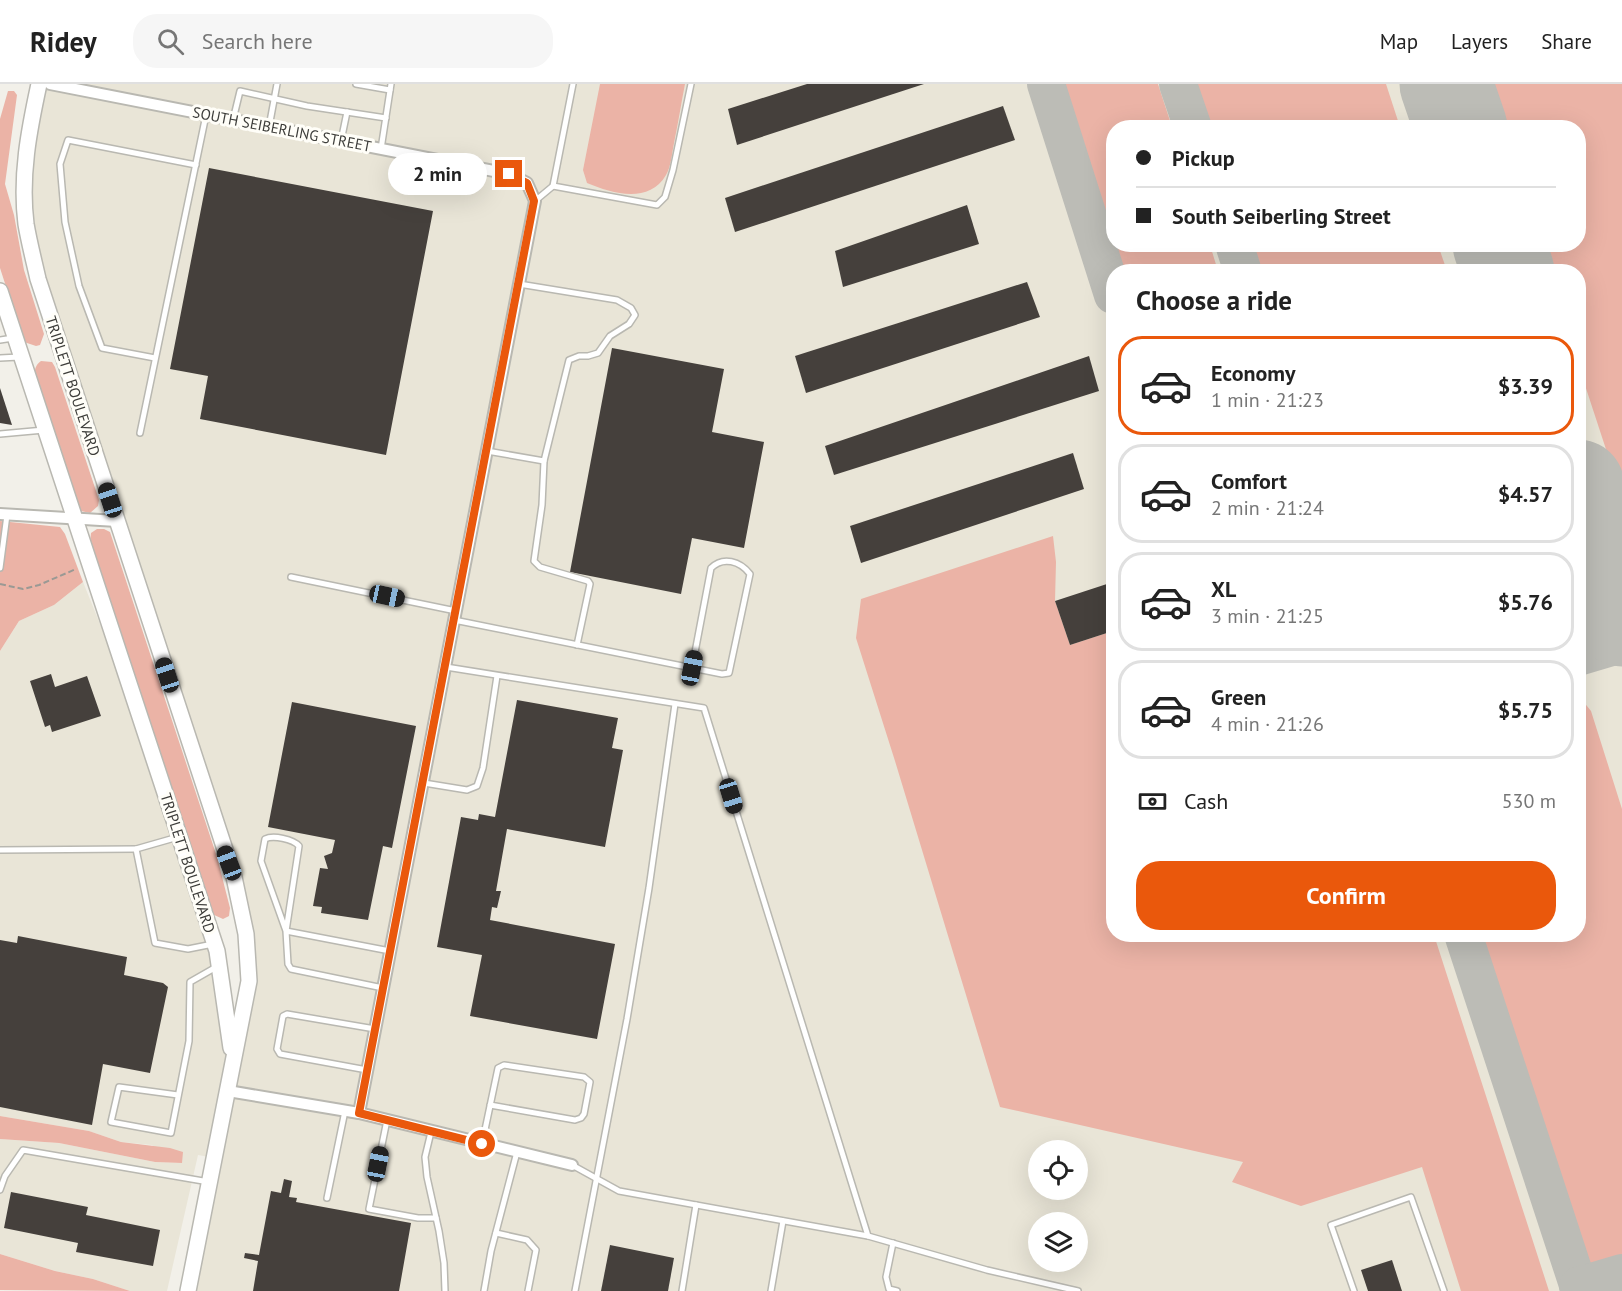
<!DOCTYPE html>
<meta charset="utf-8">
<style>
:root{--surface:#fff;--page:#f6f6f6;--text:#222;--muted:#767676;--line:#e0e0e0;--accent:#ea580c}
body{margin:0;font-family:"PT Sans",sans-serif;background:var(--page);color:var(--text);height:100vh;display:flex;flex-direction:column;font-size:22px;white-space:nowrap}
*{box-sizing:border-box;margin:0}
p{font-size:20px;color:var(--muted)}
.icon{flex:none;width:33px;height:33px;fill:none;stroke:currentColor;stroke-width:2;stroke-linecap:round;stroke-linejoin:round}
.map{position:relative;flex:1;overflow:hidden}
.drawer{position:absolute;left:1106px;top:180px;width:480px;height:678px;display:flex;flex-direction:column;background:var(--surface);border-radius:24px;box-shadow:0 6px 24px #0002}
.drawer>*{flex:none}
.top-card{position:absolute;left:1106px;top:36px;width:480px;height:132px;border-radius:24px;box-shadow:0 6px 24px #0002;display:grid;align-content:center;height:132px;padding:0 30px;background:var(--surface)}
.tools{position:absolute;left:1028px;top:1056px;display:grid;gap:12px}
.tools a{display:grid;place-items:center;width:60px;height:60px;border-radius:50%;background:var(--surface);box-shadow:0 6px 24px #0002;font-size:30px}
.end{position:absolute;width:27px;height:27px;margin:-14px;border:8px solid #ea580c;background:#fff;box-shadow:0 0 0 3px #fff}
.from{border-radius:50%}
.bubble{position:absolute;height:42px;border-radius:21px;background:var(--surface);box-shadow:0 6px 24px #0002;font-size:20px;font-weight:700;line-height:42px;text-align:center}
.car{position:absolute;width:18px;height:36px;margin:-18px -9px;border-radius:8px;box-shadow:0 0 4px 2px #0007;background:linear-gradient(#222 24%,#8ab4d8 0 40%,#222 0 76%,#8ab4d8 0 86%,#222 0)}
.top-card b{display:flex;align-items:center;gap:21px;height:57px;font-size:22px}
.top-card b+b{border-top:2px solid var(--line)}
.top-card i{width:15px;height:15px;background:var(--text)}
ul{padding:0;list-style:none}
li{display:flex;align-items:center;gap:18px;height:99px;margin:0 12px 9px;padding:0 18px;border:3px solid var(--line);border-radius:24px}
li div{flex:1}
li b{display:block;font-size:22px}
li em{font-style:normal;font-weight:700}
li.on{border-color:var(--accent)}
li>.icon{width:54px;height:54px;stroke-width:1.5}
h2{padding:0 30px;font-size:27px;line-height:72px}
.pay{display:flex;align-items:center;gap:15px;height:66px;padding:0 30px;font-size:22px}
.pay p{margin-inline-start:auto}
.button{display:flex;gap:12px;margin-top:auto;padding:12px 30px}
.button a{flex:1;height:69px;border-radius:24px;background:var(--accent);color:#fff;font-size:24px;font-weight:700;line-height:69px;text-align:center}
header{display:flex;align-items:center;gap:36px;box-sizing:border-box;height:84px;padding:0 30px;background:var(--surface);border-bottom:2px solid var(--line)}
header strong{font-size:28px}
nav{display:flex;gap:33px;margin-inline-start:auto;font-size:21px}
.search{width:420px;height:54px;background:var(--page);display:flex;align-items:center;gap:15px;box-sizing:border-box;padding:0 21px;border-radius:24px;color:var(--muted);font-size:22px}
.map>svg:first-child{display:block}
.built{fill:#e9e5d7;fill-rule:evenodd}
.green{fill:#ebb3a6}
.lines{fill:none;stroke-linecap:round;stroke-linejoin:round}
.taxiway{stroke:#bcbcb6;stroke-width:38}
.runway{stroke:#bcbcb6;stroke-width:93}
.building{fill:#45403c}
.service-casing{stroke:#b9b8b1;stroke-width:8}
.minor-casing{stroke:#b9b8b1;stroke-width:14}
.secondary-casing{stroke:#b9b8b1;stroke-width:18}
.path{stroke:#9a9994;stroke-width:2;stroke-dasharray:6 3;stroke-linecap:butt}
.service{stroke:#fff;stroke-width:5}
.minor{stroke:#fff;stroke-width:10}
.secondary{stroke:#fff;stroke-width:15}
.route{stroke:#ea580c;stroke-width:8}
.labels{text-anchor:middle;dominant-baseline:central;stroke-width:6;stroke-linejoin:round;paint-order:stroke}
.street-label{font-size:15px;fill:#3d3d3a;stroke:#fffef8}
</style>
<header>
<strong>Ridey</strong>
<div class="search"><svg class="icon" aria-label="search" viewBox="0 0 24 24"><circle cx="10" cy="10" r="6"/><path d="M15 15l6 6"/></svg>Search here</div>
<nav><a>Map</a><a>Layers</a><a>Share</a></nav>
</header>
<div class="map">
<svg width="1622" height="1207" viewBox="0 0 1622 1207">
<rect width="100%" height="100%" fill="#f2f0e9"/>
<path class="built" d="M39 0H1622V1207H188L215 1074 198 1071 167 1207H130L93 1195 55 1187 0 1170V1055L59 1059 155 1078 182 1079 152 1061 121 1058 89 1047 0 1032V567L19 537 54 521 83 498 151 666 204 825 233 976 246 850 26 141ZM1113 44H1578V160H1113ZM1113 188H1578V850H1113ZM1038 1066H1077V1106H1038ZM1038 1138H1077V1178H1038Z"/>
<g class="green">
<path d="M600 0H685C681 20 678 40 674 59 672 69 671 83 666 91 649 120 613 110 587 99L583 86Z"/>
<polygon points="1052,0 1158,0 1172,43 1113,44 1113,160 1210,161 1218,187 1113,188 1113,191"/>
<polygon points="1189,0 1386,0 1400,43 1204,43"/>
<polygon points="1486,0 1622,0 1622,414 1578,280 1578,188 1548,187 1539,161 1578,160 1578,44 1501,43"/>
<polygon points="8,7 14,7 17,11 5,100 14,131 24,186 44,250 40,261 36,262 24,258 0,184 0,35"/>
<polygon points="1242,161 1438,161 1447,187 1251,187"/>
<path d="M41 277 52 278 55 283 99 416 98 422 90 429 81 427 76 416 38 300C35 290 32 284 41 277Z"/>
<polygon points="0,437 60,443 65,450 83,498 54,521 19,537 0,567"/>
<polygon points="97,445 104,445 110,448 217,773 230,824 229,832 223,835 212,830 178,722 90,459 91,449"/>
<polygon points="1053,452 1056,478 1055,517 1070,561 1113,547 1113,850 1434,851 1549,1207 1461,1207 1422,1083 1301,1122 1232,1098 1243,1078 1000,1023 895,677 856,554 861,515"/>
<path d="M1578 611 1591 627 1622 725V1187C1594 1196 1584 1193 1569 1168L1466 851 1578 850Z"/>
<polygon points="0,1032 89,1047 121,1058 170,1064 183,1068 182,1079 155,1078 59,1059 0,1055"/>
<polygon points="0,1170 55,1187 93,1195 130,1207 0,1206"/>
</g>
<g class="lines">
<g class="taxiway">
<polyline points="1046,0 1113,211"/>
<polyline points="1178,0 1193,44"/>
<polyline points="1234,160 1243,188"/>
<polyline points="1578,573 1622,560"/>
<polyline points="1463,850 1580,1207"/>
<polyline points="1578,1202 1622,1189"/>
</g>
<g class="runway">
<polyline points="1446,0 1461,44"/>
<polyline points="1499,160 1508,188"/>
<polyline points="1578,402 1622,536"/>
</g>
</g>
<g class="building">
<polygon points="807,0 924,0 737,61 728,25"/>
<polygon points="1003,22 1015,56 735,148 725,114"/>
<polygon points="209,84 433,127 386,371 200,335 208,292 170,285"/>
<polygon points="967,121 979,160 843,203 835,167"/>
<polygon points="1027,198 1040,233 806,309 795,272"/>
<polygon points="612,264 724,285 712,348 764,358 744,464 692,454 681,510 570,488"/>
<polygon points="1089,272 1099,307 834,391 825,362"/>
<polygon points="0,304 12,341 0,339"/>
<polygon points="1073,369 1084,405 861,479 850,442"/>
<polygon points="1113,498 1113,547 1070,561 1055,517"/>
<polygon points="51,590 55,603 87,592 101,632 52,648 50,641 45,643 30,597"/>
<polygon points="517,616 618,634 612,664 623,666 605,763 507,745 496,807 501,807 497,824 492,823 490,836 615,860 597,955 470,932 482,871 437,863 461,733 478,736 479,730 495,733"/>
<polygon points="292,618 416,642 392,764 383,762 368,836 321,829 322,823 313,822 320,784 328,785 324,772 332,769 335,756 268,743"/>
<polygon points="18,852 127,873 124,891 163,899 168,903 150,989 103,980 92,1041 0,1023 0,856 17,859"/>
<polygon points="284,1095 292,1097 289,1113 297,1114 296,1118 411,1139 399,1207 253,1207 258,1177 244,1174 245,1169 259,1171 271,1107 281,1109"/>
<polygon points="11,1108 88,1123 86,1131 160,1146 153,1182 76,1168 78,1159 4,1144"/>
<polygon points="610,1161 674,1174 668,1207 601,1207"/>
<polygon points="1392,1176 1402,1207 1368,1207 1361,1186"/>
</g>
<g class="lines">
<defs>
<g id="service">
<polyline points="356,0 390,6"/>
<polyline points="233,36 240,7 307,22 386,34"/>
<polyline points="269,43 277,0"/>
<polyline points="341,57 347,28"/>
<polyline points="381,65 391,0"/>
<polyline points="553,102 657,121 665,113 673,86 691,0"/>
<polyline points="535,117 553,102 573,0"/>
<polyline points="519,200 617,216 631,224 635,231 629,240 610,252 598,269 588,272 579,272 569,276 544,377 542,421 534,477 540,483 588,497 590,500 577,561"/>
<polyline points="0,256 13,254"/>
<polyline points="0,274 19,273"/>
<polyline points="155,274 102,264 79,202 65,138 60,80 68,56 196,81"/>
<polyline points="140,349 206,31"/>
<polyline points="0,350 44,346"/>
<polyline points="487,367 544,377"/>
<polyline points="0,484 7,431"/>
<polyline points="291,493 456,527"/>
<path d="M454 536 722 590 729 589 750 490C740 477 723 472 711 484L692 584"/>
<polyline points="446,583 704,624 868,1152 987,1186 1078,1207"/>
<polyline points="424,699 467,706 477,702 483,684 497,592"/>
<polyline points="178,753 136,765 155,859 188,865 213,860"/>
<polyline points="0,766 136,765"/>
<path d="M383 904 291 885 288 880 286 847 261 777 265 755C273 751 293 755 299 762L286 847 390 867"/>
<polyline points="367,986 280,970 277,965 283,932 287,930 375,945"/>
<polyline points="178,1011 119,1003 111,1038 171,1049 189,957 190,898 218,882"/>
<polyline points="387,1036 369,1125 418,1134 436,1134"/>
<polyline points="431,1048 425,1073 427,1093 439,1147 444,1179 445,1207"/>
<polyline points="482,1060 498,984 504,981 584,993 590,998 584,1030 581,1034 575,1036 490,1021"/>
<polyline points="572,1081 619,1107 868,1152"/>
<polyline points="0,1106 5,1092 23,1066 209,1098"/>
<polyline points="327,1114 345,1027"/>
<polyline points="496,1149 527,1156 536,1166 528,1207"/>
<polyline points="893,1159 886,1193 889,1205 897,1207"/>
<polyline points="484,1207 491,1167 517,1068"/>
<polyline points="575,1207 627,935 649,804 675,620"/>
<polyline points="682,1207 696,1121"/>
<polyline points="771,1207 783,1137"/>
<polyline points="1354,1207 1331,1141 1411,1113 1444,1207"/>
</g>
<g id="minor">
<polyline points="50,0 509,90 527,99 535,117 359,1029"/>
<polyline points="0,430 117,437"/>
<polyline points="228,1007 359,1029 572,1081"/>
</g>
<g id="secondary">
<path d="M39 0C29 46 20 92 26 140 29 158 34 177 38 195L234 793 246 850 249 897 188 1207"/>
<polyline points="0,207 217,867 231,964"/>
</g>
</defs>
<use href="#service" class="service-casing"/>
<use href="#minor" class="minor-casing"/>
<use href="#secondary" class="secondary-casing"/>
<polyline class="path" points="0,500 23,505 39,501 76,485"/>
<use href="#service" class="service"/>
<use href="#minor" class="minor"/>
<use href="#secondary" class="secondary"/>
</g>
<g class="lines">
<polyline class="route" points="482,1060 359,1029 534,117 527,99 509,90"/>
</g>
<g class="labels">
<g class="street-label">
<text transform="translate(282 45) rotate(11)">SOUTH SEIBERLING STREET</text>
<text transform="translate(73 302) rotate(72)">TRIPLETT BOULEVARD</text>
<text transform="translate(188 779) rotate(72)">TRIPLETT BOULEVARD</text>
</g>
</g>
</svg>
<div class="tools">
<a><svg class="icon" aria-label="locate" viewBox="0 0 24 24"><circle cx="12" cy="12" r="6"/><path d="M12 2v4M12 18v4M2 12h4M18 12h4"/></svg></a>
<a><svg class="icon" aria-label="layers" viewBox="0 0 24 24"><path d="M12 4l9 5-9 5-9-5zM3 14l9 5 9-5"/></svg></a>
</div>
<i class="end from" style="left:482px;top:1060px"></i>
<i class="end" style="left:509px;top:90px"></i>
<div class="bubble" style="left:388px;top:69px;width:99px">2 min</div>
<i class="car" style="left:110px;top:416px;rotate:342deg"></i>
<i class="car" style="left:387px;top:512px;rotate:102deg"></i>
<i class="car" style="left:692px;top:584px;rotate:11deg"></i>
<i class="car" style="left:167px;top:591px;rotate:342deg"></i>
<i class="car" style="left:731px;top:712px;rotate:163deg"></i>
<i class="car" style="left:229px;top:779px;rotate:339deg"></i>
<i class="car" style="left:378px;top:1080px;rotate:11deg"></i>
<div class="top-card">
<b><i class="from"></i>Pickup</b>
<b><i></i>South Seiberling Street</b>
</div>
<section class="drawer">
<h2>Choose a ride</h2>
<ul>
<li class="on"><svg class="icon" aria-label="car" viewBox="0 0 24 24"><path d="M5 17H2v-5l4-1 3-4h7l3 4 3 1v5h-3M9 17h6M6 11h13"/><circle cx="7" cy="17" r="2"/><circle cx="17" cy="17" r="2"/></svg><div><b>Economy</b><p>1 min · 21:23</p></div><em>$3.39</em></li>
<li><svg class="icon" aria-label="car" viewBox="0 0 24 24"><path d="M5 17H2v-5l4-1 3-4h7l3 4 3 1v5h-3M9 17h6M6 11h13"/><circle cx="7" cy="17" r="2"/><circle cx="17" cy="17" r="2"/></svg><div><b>Comfort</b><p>2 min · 21:24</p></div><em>$4.57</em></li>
<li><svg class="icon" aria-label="car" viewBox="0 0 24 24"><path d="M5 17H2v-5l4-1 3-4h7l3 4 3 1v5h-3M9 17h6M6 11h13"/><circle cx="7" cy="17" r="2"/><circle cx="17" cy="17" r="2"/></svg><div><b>XL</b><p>3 min · 21:25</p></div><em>$5.76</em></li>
<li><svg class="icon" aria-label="car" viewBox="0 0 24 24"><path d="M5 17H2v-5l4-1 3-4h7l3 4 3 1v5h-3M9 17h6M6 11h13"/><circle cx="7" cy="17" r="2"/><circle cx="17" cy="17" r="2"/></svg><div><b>Green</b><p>4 min · 21:26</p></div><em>$5.75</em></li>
</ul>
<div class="pay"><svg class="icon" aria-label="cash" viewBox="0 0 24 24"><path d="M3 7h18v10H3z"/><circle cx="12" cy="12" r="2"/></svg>Cash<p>530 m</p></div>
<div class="button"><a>Confirm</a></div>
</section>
</div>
